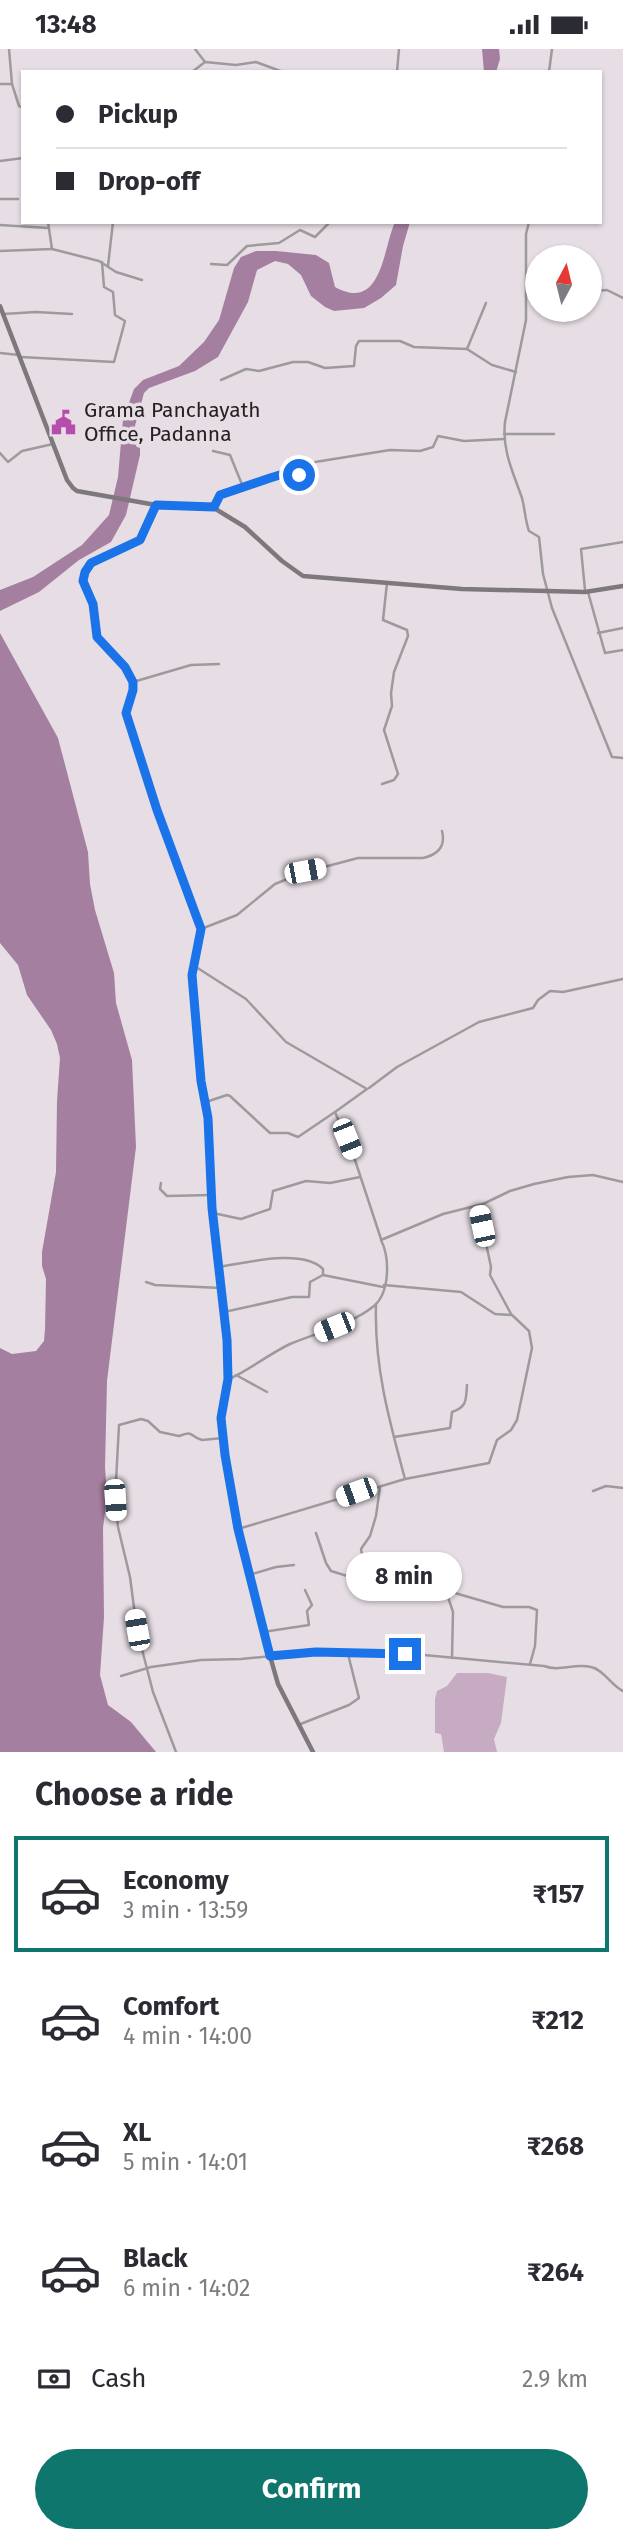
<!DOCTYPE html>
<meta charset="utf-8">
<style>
:root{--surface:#fff;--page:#f7f7f7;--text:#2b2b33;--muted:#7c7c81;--line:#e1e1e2;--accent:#0f766e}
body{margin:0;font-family:"Fira Sans",sans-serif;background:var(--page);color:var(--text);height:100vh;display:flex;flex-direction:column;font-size:26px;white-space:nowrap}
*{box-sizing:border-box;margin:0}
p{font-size:23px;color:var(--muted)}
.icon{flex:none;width:38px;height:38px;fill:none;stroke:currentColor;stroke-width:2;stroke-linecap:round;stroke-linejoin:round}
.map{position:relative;height:1703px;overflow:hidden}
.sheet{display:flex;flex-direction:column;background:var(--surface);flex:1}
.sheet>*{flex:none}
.top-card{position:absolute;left:21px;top:21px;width:581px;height:154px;border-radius:0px;box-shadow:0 2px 5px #0004;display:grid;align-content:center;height:154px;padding:0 35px;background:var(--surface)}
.needle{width:46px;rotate:7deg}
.tools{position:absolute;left:525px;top:196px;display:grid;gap:14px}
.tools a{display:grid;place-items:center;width:77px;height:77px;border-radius:50%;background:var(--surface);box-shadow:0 2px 5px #0004;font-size:35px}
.end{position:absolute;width:32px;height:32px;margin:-16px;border:9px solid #1a73e8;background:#fff;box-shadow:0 0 0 4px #fff}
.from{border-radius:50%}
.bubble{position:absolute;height:49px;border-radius:24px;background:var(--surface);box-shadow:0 2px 5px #0004;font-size:23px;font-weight:700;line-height:49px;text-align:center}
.car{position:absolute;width:21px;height:42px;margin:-21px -10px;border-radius:9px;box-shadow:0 0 5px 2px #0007;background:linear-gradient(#fff 24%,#345 0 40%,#fff 0 76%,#345 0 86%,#fff 0)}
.top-card b{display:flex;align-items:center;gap:24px;height:66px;font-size:26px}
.top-card b+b{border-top:2px solid var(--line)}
.top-card i{width:18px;height:18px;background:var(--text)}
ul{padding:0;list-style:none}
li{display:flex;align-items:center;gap:21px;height:116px;margin:0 14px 10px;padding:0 21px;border:4px solid transparent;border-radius:0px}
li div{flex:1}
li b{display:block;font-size:26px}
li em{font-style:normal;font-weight:700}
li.current{border-color:var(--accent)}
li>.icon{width:63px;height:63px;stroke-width:1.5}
h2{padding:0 35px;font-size:32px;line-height:84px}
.pay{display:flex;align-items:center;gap:18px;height:77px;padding:0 35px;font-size:26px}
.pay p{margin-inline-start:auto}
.action{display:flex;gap:14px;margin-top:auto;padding:14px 35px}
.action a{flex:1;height:80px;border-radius:42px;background:var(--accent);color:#fff;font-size:28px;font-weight:700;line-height:80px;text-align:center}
.status{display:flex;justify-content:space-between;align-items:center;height:49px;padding:0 35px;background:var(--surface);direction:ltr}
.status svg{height:19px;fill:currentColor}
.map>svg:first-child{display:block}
.green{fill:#c6abc2}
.water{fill:#a57fa0}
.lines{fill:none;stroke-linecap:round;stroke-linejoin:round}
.street{stroke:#9d9a9d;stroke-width:2.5}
.secondary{stroke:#7c787c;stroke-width:4.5}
.route{stroke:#1a73e8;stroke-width:9}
.labels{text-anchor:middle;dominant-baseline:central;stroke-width:7;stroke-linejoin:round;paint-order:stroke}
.poi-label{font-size:21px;fill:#242124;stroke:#e6dee4;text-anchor:start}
</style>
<div class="status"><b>13:48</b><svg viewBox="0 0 49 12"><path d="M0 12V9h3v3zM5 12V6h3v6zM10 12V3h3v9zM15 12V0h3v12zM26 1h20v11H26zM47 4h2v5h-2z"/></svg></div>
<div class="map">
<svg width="623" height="1703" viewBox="0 0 623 1703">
<rect width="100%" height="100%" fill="#e6dee4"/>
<polygon class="green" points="457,1624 488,1624 507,1628 501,1674 494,1690 497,1703 444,1703 441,1685 435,1684 435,1650 437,1642 447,1637"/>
<g class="water">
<polygon points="482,0 499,0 500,10 496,23 484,23"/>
<path d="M395 173H410L403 197 396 236 381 249 364 259 334 262 325 258 311 247 301 226 288 215 275 212 257 221 248 253 218 308 195 322 149 339 144 344 133 384V394L140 399V406L126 466 111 493 79 511 39 543 0 562V541L33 528 82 496 109 466 118 428 123 370 134 340 143 331 179 317 204 293 219 271 234 219 241 208 256 202H276L316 206 329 214 335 238C382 264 383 199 395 173Z"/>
<polygon points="0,584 58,689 88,803 90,835 95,861 114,924 116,954 132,1011 136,1098 107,1332 105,1418 107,1447 103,1479 104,1568 100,1626 108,1656 131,1673 156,1703 0,1703 0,1299 12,1305 36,1302 44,1292 45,1280 46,1230 42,1217 42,1203 56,1123 57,1052 60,1009 57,995 51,981 27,946 18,916 0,894"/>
</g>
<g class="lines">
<g class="street">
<polyline points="9,0 12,35 19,57 23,59"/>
<polyline points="195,0 205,13"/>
<polyline points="192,23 205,13 236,16 256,13 283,23"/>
<polyline points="397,23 399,0"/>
<polyline points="549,23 552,0"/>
<polyline points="0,35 12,35"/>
<polyline points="0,112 23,109"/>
<polyline points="0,150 18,150"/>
<polyline points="48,173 52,200 99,212 116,223 142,231"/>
<path d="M529 173 526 185V271L505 373C502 402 513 423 522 449 525 460 525 471 529 482L539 488 543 525 552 559 612 708 623 709"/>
<polyline points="0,176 48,179"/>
<polyline points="0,202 52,200"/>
<polyline points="211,215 227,216 247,197 279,194 300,181 315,188 330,173"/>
<polyline points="108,217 113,173"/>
<polyline points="528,232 537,230"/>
<polyline points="590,242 607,241 623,249"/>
<polyline points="486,254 467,300 492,316 516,323"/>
<polyline points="3,265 36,263 72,265"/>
<polyline points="0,304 19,306"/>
<polyline points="21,308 114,313 125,272 115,266 113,243 104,238 102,213"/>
<polyline points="221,331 246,320 259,322 293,313 308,313 325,319 354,317 356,297 359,292 400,292 414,298 467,300"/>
<polyline points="504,385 554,385"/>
<polyline points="213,402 230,406 243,438"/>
<polyline points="0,404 8,413 22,402 53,395"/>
<polyline points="214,459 220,446 270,428 283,426 296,427 310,421 315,413 390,401 420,402 433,398 438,387 464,392 504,390"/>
<polyline points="585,541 581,500 623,493"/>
<polyline points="588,543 605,604 623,601"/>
<polyline points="598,584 623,579"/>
<polyline points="133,633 191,616 219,615"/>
<polyline points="382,735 394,731 398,725 384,681 392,657 391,644 394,623 408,587 407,581 383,571 387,534"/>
<path d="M201 880 237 866 275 835 305 823 358 809H423C437 806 446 798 442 782"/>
<polyline points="196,918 246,950 286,993 367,1040 335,1063 355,1111 381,1190"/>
<polyline points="369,1039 397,1018 479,973 533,959 538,951 550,942 563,943 623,930"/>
<polyline points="206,1053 227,1046 230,1047 270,1084 288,1084 298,1088 335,1063"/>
<polyline points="161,1134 160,1140 167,1147 212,1146"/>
<polyline points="478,1156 491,1218 490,1226 511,1265"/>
<polyline points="213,1164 241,1170 270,1160 273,1142 306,1132 330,1134 360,1128"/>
<path d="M219 1218C245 1214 302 1199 323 1220V1226L310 1233 309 1248H292L224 1263"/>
<polyline points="323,1226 383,1238"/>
<polyline points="146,1233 155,1236 221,1239"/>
<polyline points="384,1236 461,1243 495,1265 512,1266 529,1282 532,1299 517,1371 511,1381 497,1391 489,1414 405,1430"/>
<polyline points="236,1326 267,1343"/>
<path d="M229 1330C251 1320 269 1305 290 1295 316 1284 352 1275 374 1257 390 1243 390 1209 381 1191L443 1165 483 1155 510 1142 534 1135 568 1128 593 1126 623 1133"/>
<path d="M394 1388 450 1379 452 1363C467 1358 466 1351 467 1336"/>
<polyline points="593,1442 606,1437 623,1439"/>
<path d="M238 1480 405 1430C389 1371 374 1317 376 1255"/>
<polyline points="316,1484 326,1514 331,1522 396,1542 448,1542 503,1558 529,1558 537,1561 535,1597 530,1615"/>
<polyline points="249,1526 276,1518 294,1516"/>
<polyline points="359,1530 364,1517 361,1500 370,1487 376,1467 380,1438"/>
<polyline points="446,1542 453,1563 452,1609"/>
<polyline points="263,1583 309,1576 307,1562 312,1556 305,1541"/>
<path d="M121 1627 151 1618 201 1611 241 1610 316 1603 413 1605 544 1617C560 1623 574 1614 591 1618 603 1620 612 1637 623 1642"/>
<polyline points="298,1676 349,1656 359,1649 348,1605"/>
<path d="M176 1703 153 1643 137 1581 130 1528 118 1478 115 1451 119 1376 141 1370 148 1372 160 1383 179 1387C195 1381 188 1387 202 1391L223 1389"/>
</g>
<g class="secondary">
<polyline points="0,257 67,431 73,439 77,442 156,456 214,459 245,478 282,512 303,527 462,540 585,543 623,537"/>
<polyline points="156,456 140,491 100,508 91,514 83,528 93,555 97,588 125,618 133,635 126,664 157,762 202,884 192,926 201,1032 208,1069 212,1159 227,1291 228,1330 221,1369 225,1406 244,1507 270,1607 278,1635 313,1703"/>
</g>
</g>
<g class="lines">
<polyline class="route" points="299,426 283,425 270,429 220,446 214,458 156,456 140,491 91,514 85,523 83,532 93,555 97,588 125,618 133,633 133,641 126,664 157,761 201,880 192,926 201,1032 208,1069 212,1159 227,1291 228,1330 221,1369 225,1406 238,1480 270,1607 316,1603 405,1605"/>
</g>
<defs>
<symbol id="civic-bare" viewBox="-9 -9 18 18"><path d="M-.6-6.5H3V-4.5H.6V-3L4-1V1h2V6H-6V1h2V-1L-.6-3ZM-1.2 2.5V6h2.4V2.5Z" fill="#b64cae" stroke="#e6dee4" stroke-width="2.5" paint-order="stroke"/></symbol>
</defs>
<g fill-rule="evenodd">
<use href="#civic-bare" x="46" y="356" width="35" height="35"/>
</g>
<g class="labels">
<g class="poi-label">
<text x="84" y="361">Grama Panchayath<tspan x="84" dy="24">Office, Padanna</tspan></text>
</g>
</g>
</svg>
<div class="tools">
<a><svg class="needle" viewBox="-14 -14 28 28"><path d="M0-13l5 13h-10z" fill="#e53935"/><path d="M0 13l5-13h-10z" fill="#7c7c81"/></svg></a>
</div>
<i class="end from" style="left:299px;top:426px"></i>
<i class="end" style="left:405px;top:1605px"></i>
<div class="bubble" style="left:346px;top:1503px;width:116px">8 min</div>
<i class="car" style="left:305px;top:822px;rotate:79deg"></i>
<i class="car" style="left:347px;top:1090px;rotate:158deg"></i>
<i class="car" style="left:482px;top:1177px;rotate:348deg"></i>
<i class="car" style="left:334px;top:1278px;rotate:248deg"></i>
<i class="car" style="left:356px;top:1443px;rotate:250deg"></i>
<i class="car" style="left:115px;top:1451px;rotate:176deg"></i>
<i class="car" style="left:137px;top:1581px;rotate:350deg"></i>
<div class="top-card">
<b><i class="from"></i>Pickup</b>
<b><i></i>Drop-off</b>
</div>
</div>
<section class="sheet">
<h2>Choose a ride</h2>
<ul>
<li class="current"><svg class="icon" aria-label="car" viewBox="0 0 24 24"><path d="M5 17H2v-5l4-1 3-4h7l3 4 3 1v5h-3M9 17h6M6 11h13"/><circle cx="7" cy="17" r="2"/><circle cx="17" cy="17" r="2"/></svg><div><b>Economy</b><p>3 min · 13:59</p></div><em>₹157</em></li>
<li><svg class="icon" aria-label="car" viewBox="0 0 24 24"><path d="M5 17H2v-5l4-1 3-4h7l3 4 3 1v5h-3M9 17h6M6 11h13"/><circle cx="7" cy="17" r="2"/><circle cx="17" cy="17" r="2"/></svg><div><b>Comfort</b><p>4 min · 14:00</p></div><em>₹212</em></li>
<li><svg class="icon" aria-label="car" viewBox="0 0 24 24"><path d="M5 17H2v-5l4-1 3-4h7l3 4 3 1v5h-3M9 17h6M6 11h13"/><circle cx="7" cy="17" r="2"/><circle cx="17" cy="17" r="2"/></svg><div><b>XL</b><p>5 min · 14:01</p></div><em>₹268</em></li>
<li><svg class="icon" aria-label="car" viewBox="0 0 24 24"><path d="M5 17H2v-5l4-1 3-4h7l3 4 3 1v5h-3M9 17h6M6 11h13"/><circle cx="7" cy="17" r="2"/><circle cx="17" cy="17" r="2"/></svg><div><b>Black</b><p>6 min · 14:02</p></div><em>₹264</em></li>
</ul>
<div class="pay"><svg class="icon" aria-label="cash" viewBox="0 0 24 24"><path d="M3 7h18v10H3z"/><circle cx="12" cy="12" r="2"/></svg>Cash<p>2.9 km</p></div>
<div class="action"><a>Confirm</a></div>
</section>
